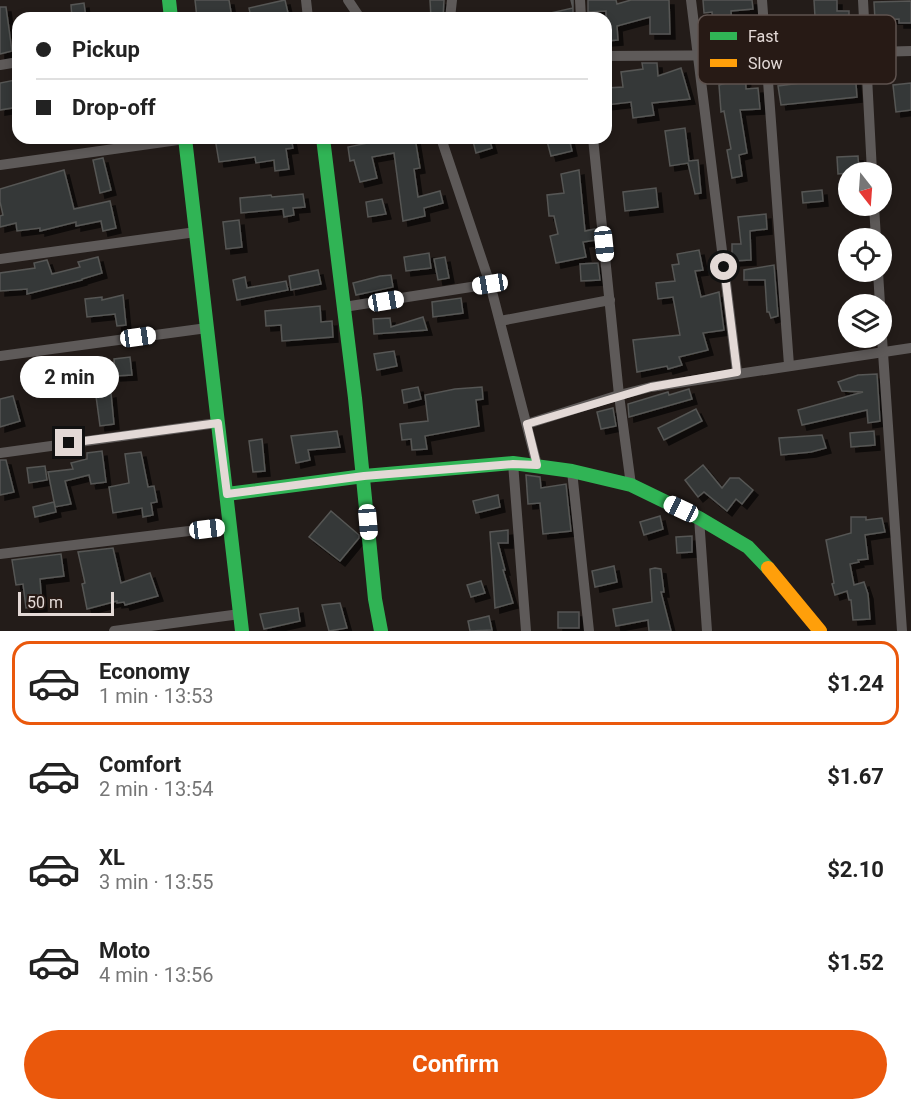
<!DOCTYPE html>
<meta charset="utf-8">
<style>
:root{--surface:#fff;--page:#f2f2f2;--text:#222;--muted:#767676;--line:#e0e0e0;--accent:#ea580c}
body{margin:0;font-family:Roboto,sans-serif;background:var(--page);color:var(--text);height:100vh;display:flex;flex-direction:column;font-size:22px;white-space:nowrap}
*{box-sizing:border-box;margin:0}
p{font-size:20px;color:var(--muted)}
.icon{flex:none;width:33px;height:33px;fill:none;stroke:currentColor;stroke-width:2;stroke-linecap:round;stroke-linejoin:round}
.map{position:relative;height:631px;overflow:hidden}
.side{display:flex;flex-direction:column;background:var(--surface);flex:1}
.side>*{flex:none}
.banner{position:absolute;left:12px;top:12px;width:600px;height:132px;border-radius:18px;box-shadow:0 3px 9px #0003;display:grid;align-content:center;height:132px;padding:0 24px;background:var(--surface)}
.needle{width:39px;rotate:163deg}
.buttons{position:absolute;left:838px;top:162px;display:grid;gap:12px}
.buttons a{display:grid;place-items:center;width:54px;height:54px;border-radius:50%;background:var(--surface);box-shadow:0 3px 9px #0003;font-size:30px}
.scale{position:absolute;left:18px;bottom:15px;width:96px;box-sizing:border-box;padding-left:6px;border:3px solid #e3d9d6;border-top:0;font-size:16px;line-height:21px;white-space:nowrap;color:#e3d9d6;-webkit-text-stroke:4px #271a15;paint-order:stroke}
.end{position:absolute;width:27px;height:27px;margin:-14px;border:8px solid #e3d9d6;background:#111;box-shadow:0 0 0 3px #111}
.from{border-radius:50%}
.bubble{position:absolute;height:42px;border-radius:21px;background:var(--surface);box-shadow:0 3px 9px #0003;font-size:20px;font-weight:700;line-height:42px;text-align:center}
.car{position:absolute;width:18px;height:36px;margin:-18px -9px;border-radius:8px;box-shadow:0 0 4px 2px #0007;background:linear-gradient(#fff 24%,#345 0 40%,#fff 0 76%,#345 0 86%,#fff 0)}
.banner b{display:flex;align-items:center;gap:21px;height:57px;font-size:22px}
.banner b+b{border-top:2px solid var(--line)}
.banner i{width:15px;height:15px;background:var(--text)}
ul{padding:10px 0 0;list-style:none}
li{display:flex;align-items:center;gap:18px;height:84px;margin:0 12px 9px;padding:0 12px;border:3px solid transparent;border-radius:18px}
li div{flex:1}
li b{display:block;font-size:22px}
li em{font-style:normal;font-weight:700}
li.on{border-color:var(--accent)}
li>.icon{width:54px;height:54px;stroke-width:1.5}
.button{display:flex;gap:12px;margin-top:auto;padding:12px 24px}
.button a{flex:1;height:69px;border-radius:36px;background:var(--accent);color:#fff;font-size:24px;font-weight:700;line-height:69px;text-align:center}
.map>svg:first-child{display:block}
.building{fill:#343938;stroke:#565654;stroke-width:1.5;filter:url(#shadow)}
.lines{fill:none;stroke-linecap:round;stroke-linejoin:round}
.street{stroke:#5e5a59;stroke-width:10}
.fast{stroke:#30b455;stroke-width:14}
.slow{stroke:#ff9f0a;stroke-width:14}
.route{stroke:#e3d9d6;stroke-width:8}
.key{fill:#271a15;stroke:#5f534f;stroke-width:1.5}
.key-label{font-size:16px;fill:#e3d9d6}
</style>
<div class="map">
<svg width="911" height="631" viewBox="0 0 911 631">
<defs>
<filter id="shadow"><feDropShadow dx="5" dy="5" stdDeviation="0" flood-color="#0009"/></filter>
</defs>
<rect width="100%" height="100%" fill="#231c19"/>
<g class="building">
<polygon points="195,0 229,0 232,18 197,18"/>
<polygon points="285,0 288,13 267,18 251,18 249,8"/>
<polygon points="430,0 444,0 443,18 431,18"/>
<polygon points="571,0 573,0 573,18 547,18 546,14 573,8"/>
<polygon points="588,0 616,0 617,4 631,0 669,0 670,34 650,34 650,17 617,26 618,40 606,41 606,11 588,12"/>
<polygon points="703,0 752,0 753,9 731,11 732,28 714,30 712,12 704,13"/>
<polygon points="814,0 837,0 837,11 849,11 849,27 857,26 858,41 836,44 835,35 820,35 820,32 788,35 787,19 815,17"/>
<polygon points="911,1 911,23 899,23 899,19 875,20 874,2"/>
<polygon points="84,3 86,18 72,18 71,5"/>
<polygon points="0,7 6,7 12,51 0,54"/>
<polygon points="642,63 657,63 658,76 681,68 690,99 652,103 654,115 633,118 631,102 606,105 606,88 623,87 621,72 643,69"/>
<polygon points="730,64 745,64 746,89 758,88 760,109 740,110 747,153 739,155 742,176 732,178 727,150 731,149 724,111 721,112 719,85 730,82"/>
<polygon points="855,71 857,97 781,105 778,86 822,80 821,74"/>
<polygon points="15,80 18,91 18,107 0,110 0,83"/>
<polygon points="911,83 911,110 896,112 893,85"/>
<polygon points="685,128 689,161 698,160 701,193 695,194 688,163 670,166 665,131"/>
<polygon points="215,138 291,138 293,148 286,149 289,169 275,171 274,160 256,163 255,157 219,162"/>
<polygon points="392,138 415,138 420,168 414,169 418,197 440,191 443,203 424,208 425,216 403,221 394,153 372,157 377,178 360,182 354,160 350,161 348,147"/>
<polygon points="489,138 492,148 476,153 473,141"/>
<polygon points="559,138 569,138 572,151 551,156 547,141"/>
<polygon points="858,156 859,172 838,174 837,157"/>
<polygon points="103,158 111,190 100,193 93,160"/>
<polygon points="64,170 74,209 110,201 116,228 103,231 101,221 76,226 76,222 40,231 40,228 17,231 16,223 0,227 0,216 3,215 0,202 0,189"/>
<polygon points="579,170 585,231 595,229 596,240 583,242 586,257 556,263 550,236 558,234 554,216 549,216 547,195 564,193 561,174"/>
<polygon points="656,188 658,207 625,211 623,192"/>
<polygon points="822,190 823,201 803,203 802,192"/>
<polygon points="303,194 305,207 293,208 294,215 284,217 283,209 241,213 240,198 271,195 272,197"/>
<polygon points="382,199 386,214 368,217 366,202"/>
<polygon points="766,214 767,229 750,231 751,260 732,261 732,244 741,244 738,217"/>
<polygon points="239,220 242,247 226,249 223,222"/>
<polygon points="699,250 703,270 695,271 701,297 719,292 724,330 703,333 708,350 679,357 682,365 668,369 667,366 637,372 633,340 680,335 673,297 658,299 656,283 675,281 672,265 679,264 677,254"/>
<polygon points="429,253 431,268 406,271 404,257"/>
<polygon points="98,257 102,273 82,279 82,280 27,294 27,289 0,291 0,273 35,268 34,263 47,260 52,274 80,267 78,262"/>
<polygon points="445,257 449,278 438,280 434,259"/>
<polygon points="598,263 600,280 581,281 580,264"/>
<polygon points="774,265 778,316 771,318 769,312 767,312 765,280 744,280 744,270"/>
<polygon points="318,270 321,284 291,290 289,276"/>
<polygon points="391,275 393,287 356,295 353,283 380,276"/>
<polygon points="245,277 247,288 286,281 288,290 237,300 233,280"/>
<polygon points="123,295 126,325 117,326 115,314 87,317 85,299 102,297 102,300"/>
<polygon points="461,298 463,313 433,317 432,302"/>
<polygon points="320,306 321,322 332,321 333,337 282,341 281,325 266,326 265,311"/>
<polygon points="423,317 427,330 374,334 373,319 390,318 391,327"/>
<polygon points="394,351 397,366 377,370 374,354"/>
<polygon points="130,357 132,375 115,376 114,359"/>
<polygon points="877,374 880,421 868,423 867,410 802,425 798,410 863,392 842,391 838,382 858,375"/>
<polygon points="418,387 421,399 404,403 402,390"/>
<polygon points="482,387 483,399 476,400 479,426 425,436 427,449 412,450 411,439 402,440 400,424 428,421 425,395 455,389"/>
<polygon points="689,389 692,399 629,417 628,404 668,392 669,395"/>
<polygon points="111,393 114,424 100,426 96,396"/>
<polygon points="13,396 20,421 0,427 0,399"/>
<polygon points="613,408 616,426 601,429 597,412"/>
<polygon points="696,409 702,421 664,440 658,428"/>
<polygon points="337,431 340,447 308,450 310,460 296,463 291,436"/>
<polygon points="874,431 875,445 851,447 850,433"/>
<polygon points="822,435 826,448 811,452 781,455 779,438"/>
<polygon points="262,439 265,471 253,472 249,441"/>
<polygon points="102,451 106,482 91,484 89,475 65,481 71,504 55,507 48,472 73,469 71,463 87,459 87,453"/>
<polygon points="141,452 148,487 154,486 157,502 151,503 153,515 143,517 142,508 113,513 109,487 129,483 125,454"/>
<polygon points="0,460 6,460 14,492 0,495"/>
<polygon points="703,465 722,488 730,478 739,478 753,490 742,504 736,499 727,511 704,492 698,497 685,480"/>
<polygon points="45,466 47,480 29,483 27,468"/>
<polygon points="526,475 540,477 541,488 566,484 571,531 543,534 540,503 528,504"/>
<polygon points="498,495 500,507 476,513 473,501"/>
<polygon points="54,502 56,512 35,517 33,507"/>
<polygon points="331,511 359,535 359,538 340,561 309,537"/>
<polygon points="660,516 663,529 644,535 640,522"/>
<polygon points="851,517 866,517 866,520 882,518 885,532 865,535 868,559 858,560 859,562 850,564 854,585 864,582 868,594 870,619 853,620 851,600 849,600 847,591 835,595 832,584 834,583 826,540 851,533"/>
<polygon points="508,530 508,543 498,543 505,570 503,570 513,603 495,608 490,532"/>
<polygon points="692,536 692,552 677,553 676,537"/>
<polygon points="113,548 121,583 150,573 158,596 125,605 124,602 117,603 117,601 87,609 82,584 85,583 78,552"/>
<polygon points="61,554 64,576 40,579 42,606 26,608 23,584 16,585 12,560"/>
<polygon points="614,566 617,582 595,587 592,571"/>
<polygon points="655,568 661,569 664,592 661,592 671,631 649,631 648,620 616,626 613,609 652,602 650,569"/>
<polygon points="481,581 485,593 471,597 467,585"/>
<polygon points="340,603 347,628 329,631 322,605"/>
<polygon points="298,608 300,621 264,629 260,614"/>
<rect x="558" y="612" width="21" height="16"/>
<polygon points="489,616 492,630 470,631 468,621"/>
</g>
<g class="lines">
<g class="street">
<polyline points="306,0 308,18"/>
<polyline points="348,0 360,18"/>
<polyline points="580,0 581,18"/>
<polyline points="691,0 737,372"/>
<polyline points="762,0 789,365"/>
<polyline points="863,0 872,172"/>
<polyline points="450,18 452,0"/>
<polyline points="606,56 765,55 911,51"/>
<polyline points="0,65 18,62"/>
<polyline points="441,138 490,284 537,465"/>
<polyline points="593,138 619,395 631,485"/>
<polyline points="0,165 185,139"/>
<polyline points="874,206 876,238"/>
<polyline points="0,259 196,232"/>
<polyline points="878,272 880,304"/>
<polyline points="344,307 490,284"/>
<polyline points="500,321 610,300"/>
<polyline points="882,338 902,631"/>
<polyline points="0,356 207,328"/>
<polyline points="527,424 619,395 651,387 911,348"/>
<polyline points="0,453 217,423"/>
<polyline points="513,463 526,631"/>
<polyline points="572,471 589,631"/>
<polyline points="699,518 707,631"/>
<polyline points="0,554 230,526"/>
<polyline points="114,631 240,614"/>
</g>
<g class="fast">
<polyline points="169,0 171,18"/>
<polyline points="185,138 242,631"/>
<polyline points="323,138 355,398 375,599 381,631"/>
<polyline points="227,494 364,476 513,463 572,471 631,485 699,518 748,547 768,568"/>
</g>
<polyline class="slow" points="768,568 820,631"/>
</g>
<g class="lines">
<polyline class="route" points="69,443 218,423 227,494 364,476 513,464 537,465 527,424 651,387 737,372 724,267"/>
</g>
<rect x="698" y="15" width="198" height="69" rx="9" class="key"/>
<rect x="710" y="32" width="27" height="8" fill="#30b455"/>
<rect x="710" y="59" width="27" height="8" fill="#ff9f0a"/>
<g class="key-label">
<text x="748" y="42">Fast</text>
<text x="748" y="69">Slow</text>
</g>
</svg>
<div class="buttons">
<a><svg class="needle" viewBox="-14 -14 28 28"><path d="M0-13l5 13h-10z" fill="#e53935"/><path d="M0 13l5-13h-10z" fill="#767676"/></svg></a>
<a><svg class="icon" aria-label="locate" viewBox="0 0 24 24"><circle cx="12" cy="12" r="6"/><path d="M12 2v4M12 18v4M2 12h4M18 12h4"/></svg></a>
<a><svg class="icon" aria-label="layers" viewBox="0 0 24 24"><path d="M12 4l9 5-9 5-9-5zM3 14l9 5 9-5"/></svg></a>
</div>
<div class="scale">50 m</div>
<i class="end from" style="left:724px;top:267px"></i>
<i class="end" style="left:69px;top:443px"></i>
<div class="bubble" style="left:20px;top:356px;width:99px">2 min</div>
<i class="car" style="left:604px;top:244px;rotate:174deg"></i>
<i class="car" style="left:490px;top:284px;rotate:261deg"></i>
<i class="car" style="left:386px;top:301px;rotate:81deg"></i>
<i class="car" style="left:138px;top:337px;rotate:82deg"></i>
<i class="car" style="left:681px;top:509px;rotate:295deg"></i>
<i class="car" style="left:368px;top:522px;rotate:175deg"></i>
<i class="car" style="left:207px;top:529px;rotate:83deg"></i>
<div class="banner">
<b><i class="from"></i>Pickup</b>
<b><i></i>Drop-off</b>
</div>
</div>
<section class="side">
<ul>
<li class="on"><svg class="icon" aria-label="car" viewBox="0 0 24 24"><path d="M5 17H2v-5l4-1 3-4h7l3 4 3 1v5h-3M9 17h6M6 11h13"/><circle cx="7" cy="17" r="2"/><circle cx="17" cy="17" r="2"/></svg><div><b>Economy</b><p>1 min · 13:53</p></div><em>$1.24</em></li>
<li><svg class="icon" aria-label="car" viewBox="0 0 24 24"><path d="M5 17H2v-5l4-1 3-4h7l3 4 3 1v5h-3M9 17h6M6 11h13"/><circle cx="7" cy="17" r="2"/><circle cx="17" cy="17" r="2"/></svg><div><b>Comfort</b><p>2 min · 13:54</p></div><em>$1.67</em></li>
<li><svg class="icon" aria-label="car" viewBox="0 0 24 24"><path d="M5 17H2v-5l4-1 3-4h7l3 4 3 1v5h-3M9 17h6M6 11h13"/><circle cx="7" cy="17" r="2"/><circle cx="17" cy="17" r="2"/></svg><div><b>XL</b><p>3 min · 13:55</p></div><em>$2.10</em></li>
<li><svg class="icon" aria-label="car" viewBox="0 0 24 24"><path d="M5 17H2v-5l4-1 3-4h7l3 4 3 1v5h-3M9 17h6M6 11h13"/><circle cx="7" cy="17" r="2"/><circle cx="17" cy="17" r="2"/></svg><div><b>Moto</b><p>4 min · 13:56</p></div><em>$1.52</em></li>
</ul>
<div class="button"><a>Confirm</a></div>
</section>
